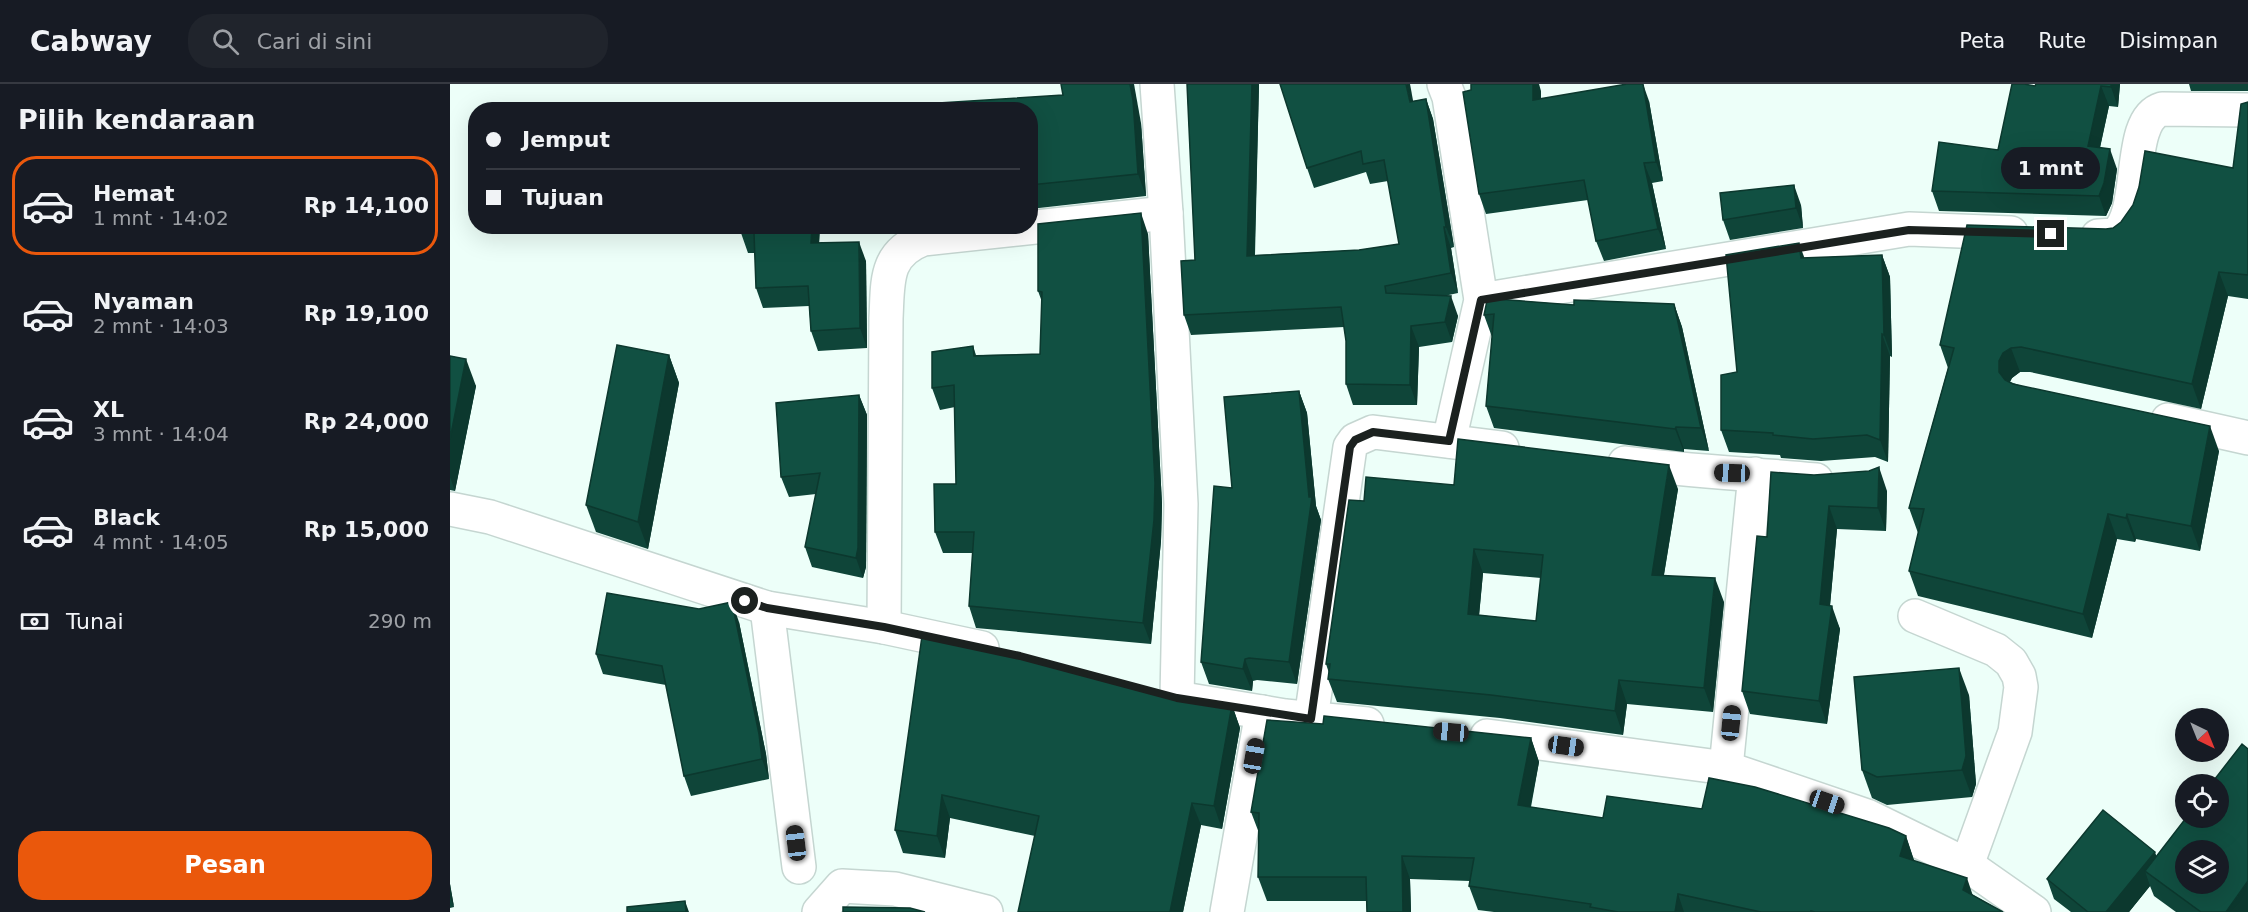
<!DOCTYPE html>
<html lang="id">
<meta charset="utf-8">
<style>
:root{--surface:#171b24;--page:#20242c;--text:#f1f3f6;--muted:#9ea1a6;--line:#363941;--accent:#ea580c}
body{margin:0;font-family:"DejaVu Sans",sans-serif;background:var(--page);color:var(--text);height:100vh;display:flex;flex-direction:column;font-size:22px;white-space:nowrap}
*{box-sizing:border-box;margin:0}
p{font-size:20px;color:var(--muted)}
.icon{flex:none;width:33px;height:33px;fill:none;stroke:currentColor;stroke-width:2;stroke-linecap:round;stroke-linejoin:round}
.map{position:relative;flex:1;overflow:hidden}
.drawer{display:flex;flex-direction:column;background:var(--surface);width:450px}
.drawer>*{flex:none}
.hud{position:absolute;left:18px;top:18px;width:570px;height:132px;border-radius:24px;box-shadow:0 6px 24px #0002;display:grid;align-content:center;height:132px;padding:0 18px;background:var(--surface)}
.needle{width:39px;rotate:137deg}
.fabs{position:absolute;left:1725px;top:624px;display:grid;gap:12px}
.fabs a{display:grid;place-items:center;width:54px;height:54px;border-radius:50%;background:var(--surface);box-shadow:0 6px 24px #0002;font-size:30px}
.end{position:absolute;width:27px;height:27px;margin:-14px;border:8px solid #1b211f;background:#fff;box-shadow:0 0 0 3px #fff}
.from{border-radius:50%}
.bubble{position:absolute;height:42px;border-radius:21px;background:var(--surface);box-shadow:0 6px 24px #0002;font-size:20px;font-weight:700;line-height:42px;text-align:center}
.car{position:absolute;width:18px;height:36px;margin:-18px -9px;border-radius:8px;box-shadow:0 0 4px 2px #0007;background:linear-gradient(#222 24%,#8ab4d8 0 40%,#222 0 76%,#8ab4d8 0 86%,#222 0)}
.hud b{display:flex;align-items:center;gap:21px;height:57px;font-size:22px}
.hud b+b{border-top:2px solid var(--line)}
.hud i{width:15px;height:15px;background:var(--text)}
ul{padding:0;list-style:none}
li{display:flex;align-items:center;gap:18px;height:99px;margin:0 12px 9px;padding:0 6px;border:3px solid transparent;border-radius:24px}
li div{flex:1}
li b{display:block;font-size:22px}
li em{font-style:normal;font-weight:700}
li.current{border-color:var(--accent)}
li>.icon{width:54px;height:54px;stroke-width:1.5}
h2{padding:0 18px;font-size:27px;line-height:72px}
.pay{display:flex;align-items:center;gap:15px;height:66px;padding:0 18px;font-size:22px}
.pay p{margin-inline-start:auto}
.button{display:flex;gap:12px;margin-top:auto;padding:12px 18px}
.button a{flex:1;height:69px;border-radius:24px;background:var(--accent);color:#fff;font-size:24px;font-weight:700;line-height:69px;text-align:center}
header{display:flex;align-items:center;gap:36px;box-sizing:border-box;height:84px;padding:0 30px;background:var(--surface);border-bottom:2px solid var(--line)}
header strong{font-size:28px}
nav{display:flex;gap:33px;margin-inline-start:auto;font-size:21px}
.search{width:420px;height:54px;background:var(--page);display:flex;align-items:center;gap:15px;box-sizing:border-box;padding:0 21px;border-radius:24px;color:var(--muted);font-size:22px}
main{display:flex;flex:1;min-height:0}
.map>svg:first-child{display:block}
.lines{fill:none;stroke-linecap:round;stroke-linejoin:round}
.minor-casing{stroke:#c5d6d1;stroke-width:36}
.minor{stroke:#fff;stroke-width:33}
.wall{fill:#0f4539;fill-rule:evenodd}
.shaded-wall{fill:#0c382e}
.building{fill:#115042;stroke:#0c382e;stroke-width:1.5;fill-rule:evenodd}
.route{stroke:#1b211f;stroke-width:8}
</style>
<header>
<strong>Cabway</strong>
<div class="search"><svg class="icon" aria-label="search" viewBox="0 0 24 24"><circle cx="10" cy="10" r="6"/><path d="M15 15l6 6"/></svg>Cari di sini</div>
<nav><a>Peta</a><a>Rute</a><a>Disimpan</a></nav>
</header>
<main>
<section class="drawer">
<h2>Pilih kendaraan</h2>
<ul>
<li class="current"><svg class="icon" aria-label="car" viewBox="0 0 24 24"><path d="M5 17H2v-5l4-1 3-4h7l3 4 3 1v5h-3M9 17h6M6 11h13"/><circle cx="7" cy="17" r="2"/><circle cx="17" cy="17" r="2"/></svg><div><b>Hemat</b><p>1 mnt · 14:02</p></div><em>Rp 14,100</em></li>
<li><svg class="icon" aria-label="car" viewBox="0 0 24 24"><path d="M5 17H2v-5l4-1 3-4h7l3 4 3 1v5h-3M9 17h6M6 11h13"/><circle cx="7" cy="17" r="2"/><circle cx="17" cy="17" r="2"/></svg><div><b>Nyaman</b><p>2 mnt · 14:03</p></div><em>Rp 19,100</em></li>
<li><svg class="icon" aria-label="car" viewBox="0 0 24 24"><path d="M5 17H2v-5l4-1 3-4h7l3 4 3 1v5h-3M9 17h6M6 11h13"/><circle cx="7" cy="17" r="2"/><circle cx="17" cy="17" r="2"/></svg><div><b>XL</b><p>3 mnt · 14:04</p></div><em>Rp 24,000</em></li>
<li><svg class="icon" aria-label="car" viewBox="0 0 24 24"><path d="M5 17H2v-5l4-1 3-4h7l3 4 3 1v5h-3M9 17h6M6 11h13"/><circle cx="7" cy="17" r="2"/><circle cx="17" cy="17" r="2"/></svg><div><b>Black</b><p>4 mnt · 14:05</p></div><em>Rp 15,000</em></li>
</ul>
<div class="pay"><svg class="icon" aria-label="cash" viewBox="0 0 24 24"><path d="M3 7h18v10H3z"/><circle cx="12" cy="12" r="2"/></svg>Tunai<p>290 m</p></div>
<div class="button"><a>Pesan</a></div>
</section>
<div class="map">
<svg width="1798" height="828" viewBox="0 0 1798 828">
<rect width="100%" height="100%" fill="#edfff9"/>
<g class="lines">
<defs>
<g id="minor">
<polyline points="707,0 716,129 731,420 727,614"/>
<polyline points="994,0 999,13 1031,216 999,357"/>
<path d="M1648 152 1665 151C1695 129 1675 36 1712 25L1798 26"/>
<polyline points="1031,216 1459,145 1561,149"/>
<polyline points="1718,336 1798,354"/>
<path d="M1175 379C1238 387 1302 390 1366 396"/>
<polyline points="0,425 40,433 317,524 434,543 532,564"/>
<polyline points="317,524 349,783"/>
<polyline points="1465,532 1546,566 1561,578 1569,592 1571,603 1565,648 1517,781"/>
<path d="M434 543 436 234C438 198 434 170 473 155L716 129"/>
<polyline points="739,616 835,632 917,640"/>
<polyline points="861,635 900,363 905,356 923,348 1052,364"/>
<polyline points="1037,652 1276,684 1417,732 1517,781 1584,828"/>
<polyline points="1276,684 1305,390"/>
<polyline points="369,828 392,802 445,805 536,828"/>
<polyline points="777,828 812,628"/>
</g>
</defs>
<use href="#minor" class="minor-casing"/>
<use href="#minor" class="minor"/>
</g>
<g class="wall">
<polygon points="737,0 809,0 805,171 909,166 949,160 938,97 920,100 916,88 864,104 857,84 963,17 976,15 983,35 1004,163 1001,164 1008,209 994,212 1008,232 1002,258 969,263 967,321 903,321 896,300 896,257 894,243 741,251 734,231 745,176"/>
<polygon points="1586,0 1670,0 1668,23 1659,22 1650,64 1667,85 1662,119 1656,132 1489,127 1482,107 1548,66 1585,2"/>
<polygon points="1739,0 1798,0 1798,7 1741,7"/>
<polygon points="1091,7 1091,14 1199,17 1213,97 1202,99 1216,165 1154,177 1146,157 1138,116 1036,130 1029,110"/>
<polygon points="1798,18 1798,215 1778,212 1751,325 1580,288 1570,288 1562,294 1560,298 1769,367 1750,467 1686,455 1685,458 1667,455 1642,554 1468,512 1459,487 1468,449 1459,424 1498,284 1490,261 1656,145 1663,144 1783,84"/>
<polygon points="580,26 691,39 696,112 580,125"/>
<polygon points="1351,121 1353,144 1280,156 1273,136"/>
<polygon points="291,142 370,142 369,159 416,177 417,264 368,267 361,247 359,222 313,224 306,204 305,169 298,169 291,149"/>
<polygon points="432,142 456,142 452,144 433,147"/>
<polygon points="698,150 712,420 711,457 701,560 526,544 519,522 523,469 493,469 485,448 506,400 505,323 490,326 482,304 523,262 526,271 590,270 592,218 588,207"/>
<polygon points="1432,171 1440,193 1442,273 1440,272 1438,378 1425,373 1371,377 1331,374 1330,371 1279,368 1271,346 1287,288 1354,174"/>
<polygon points="1046,212 1047,215 1124,221 1224,220 1232,243 1259,367 1234,365 1234,368 1044,344 1036,322 1042,253 1034,231"/>
<polygon points="219,271 229,299 198,465 146,448 136,421"/>
<polygon points="0,272 26,302 5,407 0,406"/>
<polygon points="849,307 857,329 866,422 871,436 847,600 807,596 803,597 802,607 759,600 751,578"/>
<polygon points="409,311 417,331 416,483 413,494 362,483 355,463 366,410 339,413 331,393"/>
<polygon points="1321,388 1437,407 1436,447 1387,445 1380,522 1390,545 1377,640 1300,630 1292,607 1317,453"/>
<path d="M1004 401 1228 405 1214 491 1274 518 1263 628 1177 620 1173 651 1050 634 887 618 878 595 879 589 876 580 914 417ZM1033 489 1091 494 1086 537 1029 531Z"/>
<polygon points="289,538 316,670 319,695 241,712 234,692 216,601 153,590 146,570"/>
<polygon points="557,568 714,610 782,621 790,644 772,745 751,741 733,828 568,828 585,752 500,734 495,774 453,769 445,746"/>
<polygon points="1519,611 1526,700 1522,713 1437,721 1422,714 1412,686"/>
<polygon points="1081,654 1089,678 1081,723 1153,734 1456,752 1464,777 1553,828 1044,828 1028,826 1019,802 1020,797 960,795 961,828 917,828 916,817 817,817 808,793 809,749 801,728"/>
<polygon points="1707,772 1798,828 1726,828 1704,812 1700,802 1679,828 1621,828 1604,815 1597,795"/>
<polygon points="0,800 4,823 0,824"/>
</g>
<g class="shaded-wall">
<polygon points="680,0 684,0 691,39 696,112 688,90"/>
<polygon points="802,0 809,0 804,192 797,172"/>
<polygon points="956,0 960,0 967,38 960,18"/>
<polygon points="1083,0 1089,0 1091,7 1090,36 1083,16"/>
<polygon points="1193,0 1199,17 1213,97 1206,78"/>
<polygon points="1661,0 1670,0 1668,23 1661,3"/>
<polygon points="1651,2 1659,22 1646,81 1638,62"/>
<polygon points="976,15 983,35 1004,163 996,143"/>
<polygon points="1660,65 1667,85 1662,119 1656,132 1649,112"/>
<polygon points="1194,79 1202,99 1216,165 1208,145"/>
<polygon points="1344,101 1351,121 1353,144 1346,124"/>
<polygon points="691,129 698,150 712,420 711,457 701,560 693,539"/>
<polygon points="362,142 370,142 368,179 361,159"/>
<polygon points="994,143 1001,164 1008,209 1001,189"/>
<polygon points="409,158 416,177 417,264 410,244"/>
<polygon points="1349,159 1357,181 1351,174"/>
<polygon points="1432,171 1440,193 1442,273 1434,251"/>
<polygon points="1769,188 1778,212 1751,325 1742,300"/>
<polygon points="1001,212 1008,232 1002,258 995,238"/>
<polygon points="1224,220 1232,243 1259,367 1251,344"/>
<polygon points="961,242 969,263 967,321 960,301"/>
<polygon points="1432,250 1440,272 1438,378 1430,356"/>
<polygon points="1561,264 1570,288 1562,294 1558,301 1549,288 1549,277 1553,269"/>
<polygon points="219,271 229,299 198,465 188,438"/>
<polygon points="16,275 26,302 5,407 0,393 0,355"/>
<polygon points="849,307 857,329 866,422 871,436 847,600 839,578 859,413"/>
<polygon points="409,311 417,331 416,483 413,494 406,474"/>
<polygon points="1760,342 1769,367 1750,467 1741,442"/>
<polygon points="1226,343 1234,365 1234,368 1225,345"/>
<polygon points="1219,381 1228,405 1210,514 1202,491"/>
<polygon points="1429,383 1437,407 1436,447 1428,424"/>
<polygon points="1379,422 1387,445 1378,543 1370,520"/>
<polygon points="1658,430 1667,455 1642,554 1633,530"/>
<polygon points="1677,430 1686,455 1685,458 1676,434"/>
<polygon points="1024,465 1033,489 1027,554 1018,530"/>
<polygon points="1265,494 1274,518 1263,628 1254,604"/>
<polygon points="282,518 289,538 316,670 319,695 312,675"/>
<polygon points="1382,522 1390,545 1377,640 1369,617"/>
<polygon points="795,575 803,597 802,607 793,585"/>
<polygon points="1509,584 1519,611 1526,700 1522,713 1512,686"/>
<polygon points="1169,596 1177,620 1173,651 1165,627"/>
<polygon points="782,621 790,644 772,745 764,722"/>
<polygon points="1081,654 1089,678 1076,745 1068,721"/>
<polygon points="492,711 500,734 495,774 487,752"/>
<polygon points="742,719 751,741 733,828 720,828"/>
<polygon points="1456,752 1464,776 1458,796 1450,772"/>
<polygon points="1705,768 1712,788 1695,787 1700,802 1679,828 1656,828"/>
<polygon points="952,772 960,795 961,828 953,828"/>
<polygon points="1517,794 1525,818 1513,806"/>
<polygon points="1798,797 1798,828 1776,828"/>
<polygon points="0,800 4,823 0,813"/>
<polygon points="1228,810 1234,828 1225,828"/>
<polygon points="235,817 239,828 236,828"/>
</g>
<g class="building">
<polygon points="611,0 680,0 683,16 688,90 580,101 580,26 470,26 489,23 489,19 613,11"/>
<polygon points="737,0 802,0 797,172 909,166 949,160 934,76 913,80 911,67 857,84 830,0 956,0 960,18 976,15 996,143 994,143 1001,189 935,202 936,209 1001,212 995,238 961,242 960,301 896,300 896,257 891,223 734,231 731,177 745,176"/>
<polygon points="1021,0 1083,0 1083,16 1177,0 1193,0 1206,78 1194,79 1208,145 1146,157 1134,96 1029,110 1013,8 1021,6"/>
<polygon points="1562,0 1574,0 1585,2 1586,0 1661,0 1661,3 1651,2 1638,62 1660,65 1654,99 1649,112 1482,107 1489,58 1548,66"/>
<polygon points="1798,18 1798,191 1769,188 1742,300 1571,263 1561,264 1553,269 1549,277 1549,288 1555,296 1563,300 1760,342 1741,442 1677,430 1676,434 1658,430 1633,530 1459,487 1474,425 1459,424 1504,264 1490,261 1517,141 1656,145 1663,144 1671,138 1683,121 1689,103 1695,67 1783,84 1791,20"/>
<polygon points="1344,101 1346,124 1273,136 1270,109"/>
<polygon points="691,129 705,399 704,436 693,539 519,522 524,448 485,448 484,400 506,400 504,301 482,304 482,268 523,262 524,272 590,270 592,208 588,207 588,140"/>
<polygon points="291,142 362,142 361,159 409,158 410,244 361,247 358,202 306,204 304,149 291,149"/>
<polygon points="1349,159 1351,174 1432,171 1434,251 1432,250 1430,356 1417,351 1363,355 1323,351 1323,349 1271,346 1271,291 1287,288 1276,171"/>
<polygon points="1038,212 1046,212 1046,215 1124,221 1124,216 1224,220 1251,344 1226,343 1225,345 1036,322 1044,230 1034,231"/>
<polygon points="167,261 219,271 188,438 136,421"/>
<polygon points="0,272 16,275 0,355"/>
<polygon points="849,307 859,413 862,413 839,578 799,574 795,575 793,585 751,578 764,402 782,404 774,313"/>
<polygon points="409,311 408,464 406,474 355,463 370,389 331,393 326,319"/>
<path d="M1008 355 1219 381 1202 491 1265 494 1254 604 1169 596 1165 627 1041 611 878 595 880 580H876L899 416 914 417 916 393 1004 401ZM1024 465 1093 471 1086 537 1018 530Z"/>
<polygon points="1429,383 1428,424 1379,422 1370,520 1382,522 1369,617 1292,607 1307,452 1317,453 1321,388 1364,391 1419,387"/>
<polygon points="157,509 249,525 282,518 309,650 312,675 234,692 212,582 146,570"/>
<polygon points="472,552 501,556 557,568 714,610 782,621 764,722 742,719 720,828 568,828 589,732 492,711 487,752 445,746"/>
<polygon points="1509,584 1516,672 1512,686 1427,693 1412,686 1404,593"/>
<polygon points="874,632 1081,654 1068,721 1153,734 1157,712 1252,725 1259,694 1305,703 1439,744 1456,752 1450,772 1517,794 1513,806 1553,828 1365,828 1361,827 1361,828 1311,828 1228,810 1225,828 1168,828 1140,823 1141,820 1019,802 1024,774 952,772 953,828 917,828 916,793 808,793 809,729 801,728 817,636 873,640"/>
<path d="M1792 660 1798 665V797L1776 828H1751L1695 787 1736 734H1768V700H1761ZM1736 766H1768V800H1736Z"/>
<polygon points="1653,726 1705,768 1656,828 1638,828 1597,795"/>
<polygon points="235,817 236,828 177,828 177,823"/>
<polygon points="393,823 460,824 475,828 393,828"/>
</g>
<g class="lines">
<polyline class="route" points="295,517 317,524 434,543 570,572 727,614 861,635 900,363 905,356 923,348 999,357 1031,216 1459,146 1601,150"/>
</g>
</svg>
<div class="fabs">
<a><svg class="needle" viewBox="-14 -14 28 28"><path d="M0-13l5 13h-10z" fill="#e53935"/><path d="M0 13l5-13h-10z" fill="#9ea1a6"/></svg></a>
<a><svg class="icon" aria-label="locate" viewBox="0 0 24 24"><circle cx="12" cy="12" r="6"/><path d="M12 2v4M12 18v4M2 12h4M18 12h4"/></svg></a>
<a><svg class="icon" aria-label="layers" viewBox="0 0 24 24"><path d="M12 4l9 5-9 5-9-5zM3 14l9 5 9-5"/></svg></a>
</div>
<i class="end from" style="left:295px;top:517px"></i>
<i class="end" style="left:1601px;top:150px"></i>
<div class="bubble" style="left:1551px;top:63px;width:99px">1 mnt</div>
<i class="car" style="left:1282px;top:389px;rotate:272deg"></i>
<i class="car" style="left:1281px;top:639px;rotate:6deg"></i>
<i class="car" style="left:1001px;top:648px;rotate:275deg"></i>
<i class="car" style="left:1116px;top:662px;rotate:98deg"></i>
<i class="car" style="left:804px;top:672px;rotate:10deg"></i>
<i class="car" style="left:1377px;top:718px;rotate:109deg"></i>
<i class="car" style="left:346px;top:759px;rotate:353deg"></i>
<div class="hud">
<b><i class="from"></i>Jemput</b>
<b><i></i>Tujuan</b>
</div>
</div>
</main>
